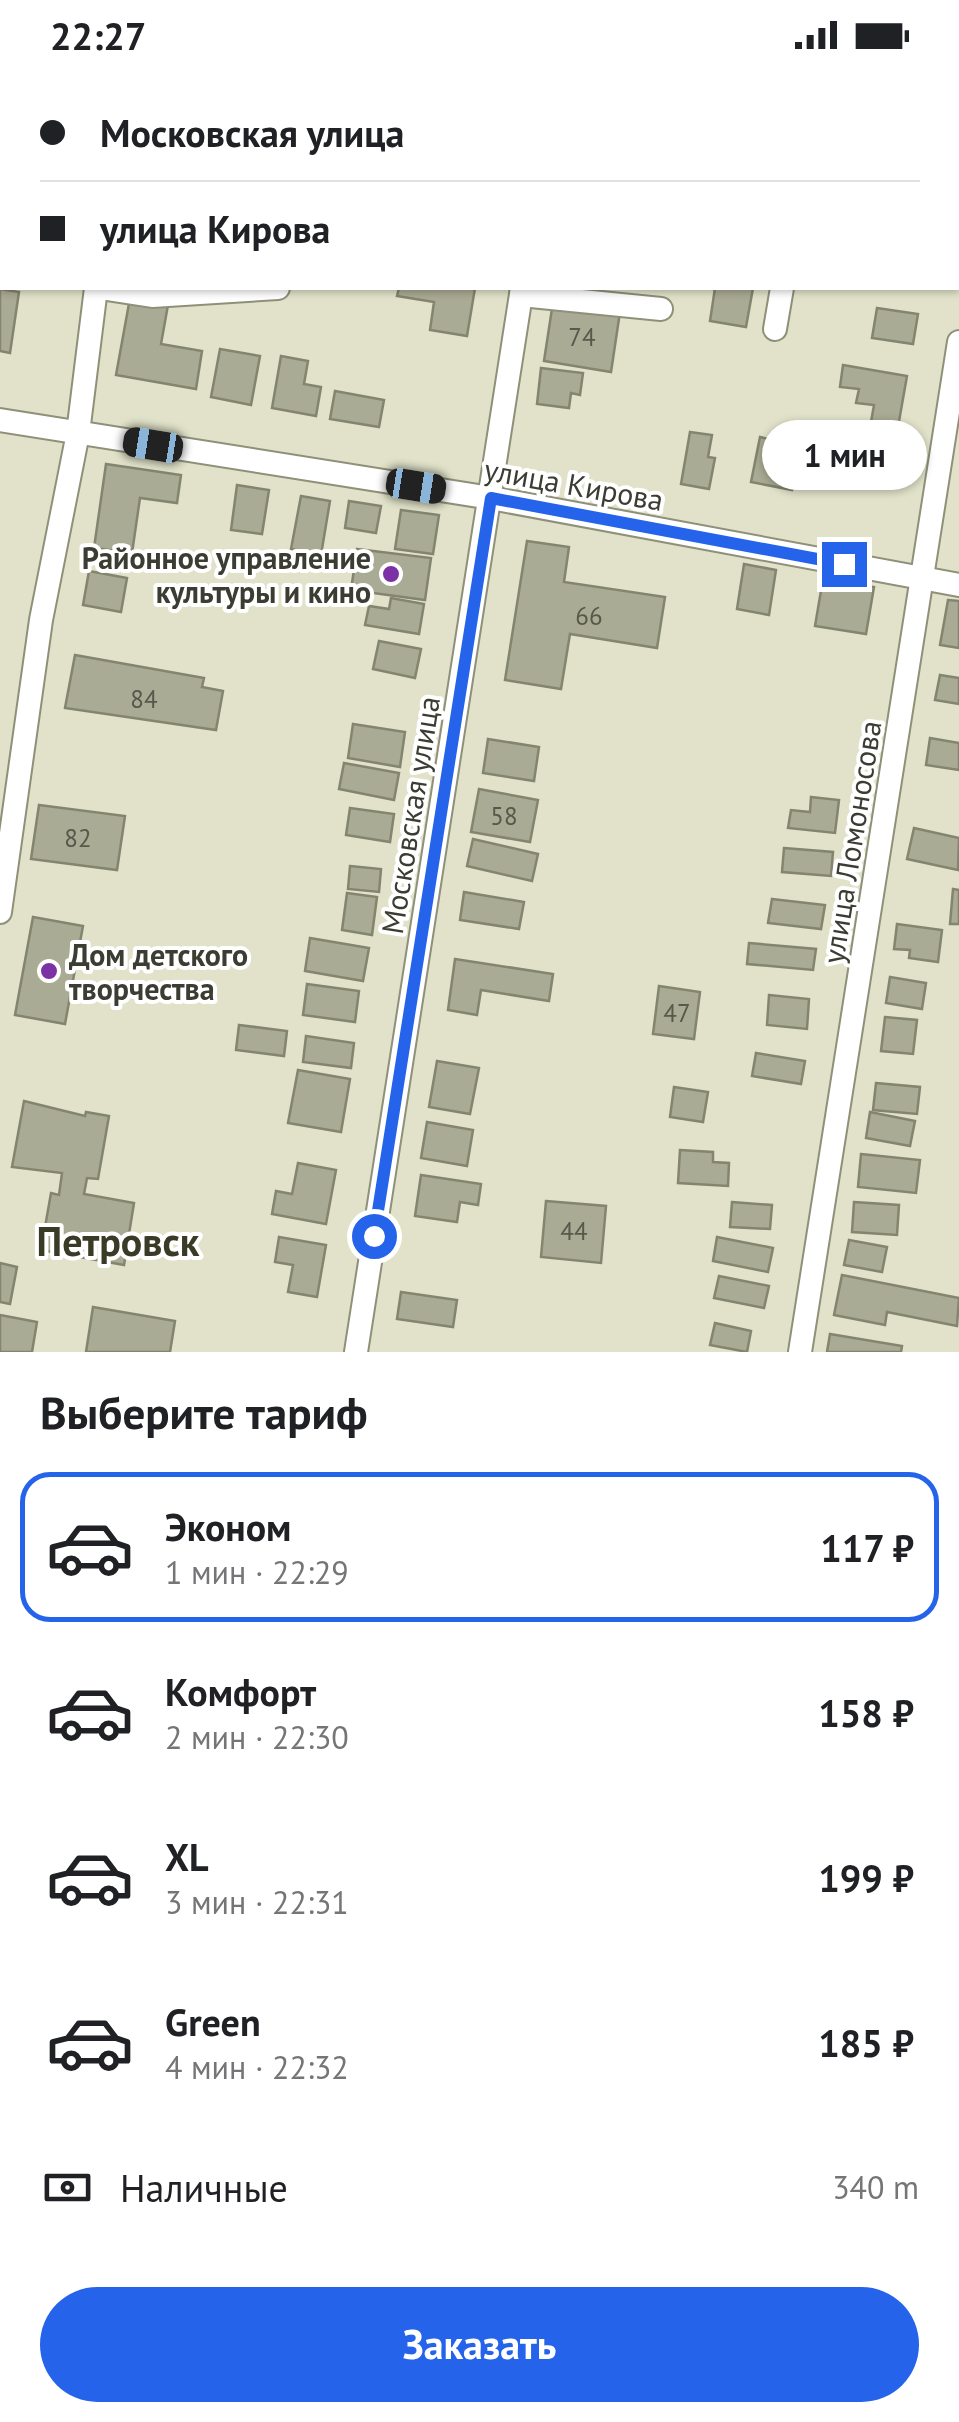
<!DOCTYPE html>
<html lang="ru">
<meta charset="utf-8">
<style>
:root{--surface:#fff;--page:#f2f2f2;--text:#202124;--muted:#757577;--line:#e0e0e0;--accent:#2563eb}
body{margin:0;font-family:"PT Sans",sans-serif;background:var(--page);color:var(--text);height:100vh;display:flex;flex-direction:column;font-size:38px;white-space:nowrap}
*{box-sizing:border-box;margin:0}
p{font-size:32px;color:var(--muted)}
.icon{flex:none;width:55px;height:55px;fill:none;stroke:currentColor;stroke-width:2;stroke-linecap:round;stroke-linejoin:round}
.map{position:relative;height:1282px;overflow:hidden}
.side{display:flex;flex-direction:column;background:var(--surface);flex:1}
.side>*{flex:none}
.hud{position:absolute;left:0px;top:0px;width:960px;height:220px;box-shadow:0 2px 8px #0004;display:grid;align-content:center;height:220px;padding:0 40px;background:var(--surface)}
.end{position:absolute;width:45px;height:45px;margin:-22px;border:12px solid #2563eb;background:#fff;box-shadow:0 0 0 5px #fff}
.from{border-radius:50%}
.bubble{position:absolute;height:70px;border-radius:35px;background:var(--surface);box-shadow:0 2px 8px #0004;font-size:32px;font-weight:700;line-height:70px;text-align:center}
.car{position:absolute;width:30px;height:60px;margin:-30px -15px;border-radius:12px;box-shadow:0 0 8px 2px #0007;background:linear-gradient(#222 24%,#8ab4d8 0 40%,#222 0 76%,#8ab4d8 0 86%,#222 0)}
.hud b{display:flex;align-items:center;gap:35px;height:95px;font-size:38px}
.hud b+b{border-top:2px solid var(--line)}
.hud i{width:25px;height:25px;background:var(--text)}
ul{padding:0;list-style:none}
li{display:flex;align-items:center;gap:30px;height:150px;margin:0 20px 15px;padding:0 20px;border:5px solid transparent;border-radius:30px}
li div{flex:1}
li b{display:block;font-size:38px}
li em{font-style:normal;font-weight:700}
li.current{border-color:var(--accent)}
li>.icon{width:90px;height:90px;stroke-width:1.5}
h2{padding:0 40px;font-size:45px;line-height:120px}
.pay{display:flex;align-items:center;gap:25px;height:110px;padding:0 40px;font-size:38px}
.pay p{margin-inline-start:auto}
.action{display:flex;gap:20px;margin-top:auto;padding:20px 40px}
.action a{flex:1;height:115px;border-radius:60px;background:var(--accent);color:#fff;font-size:40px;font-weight:700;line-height:115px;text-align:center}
.status{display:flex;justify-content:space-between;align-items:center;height:70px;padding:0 50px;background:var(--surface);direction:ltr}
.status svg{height:28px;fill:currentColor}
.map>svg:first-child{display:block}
.building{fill:#aaab94;stroke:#84856e;stroke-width:2.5}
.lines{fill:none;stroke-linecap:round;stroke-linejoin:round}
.minor-casing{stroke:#8f9079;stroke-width:26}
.minor{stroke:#fff;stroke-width:22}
.route{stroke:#2563eb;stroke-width:12}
.poi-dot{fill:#7c32a4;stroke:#fff;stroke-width:4}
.labels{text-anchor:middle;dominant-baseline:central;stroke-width:8;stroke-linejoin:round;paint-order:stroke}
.number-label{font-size:25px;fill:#57584a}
.street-label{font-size:30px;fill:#3b3c32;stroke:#fff}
.poi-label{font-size:30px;font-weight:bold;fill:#3b3c32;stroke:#fff;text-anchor:end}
.district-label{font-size:40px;font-weight:bold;fill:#3a3b26;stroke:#fff}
</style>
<div class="status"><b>22:27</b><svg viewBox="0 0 49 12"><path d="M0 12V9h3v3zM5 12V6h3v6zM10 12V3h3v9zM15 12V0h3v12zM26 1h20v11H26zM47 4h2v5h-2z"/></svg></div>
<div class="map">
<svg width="959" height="1282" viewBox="0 0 959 1282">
<rect width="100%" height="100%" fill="#e1e2c9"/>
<g class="building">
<polygon points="0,39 2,39 2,124 0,123"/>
<polygon points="399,218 475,218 467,266 430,260 434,232 397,226"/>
<polygon points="715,218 753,218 746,257 710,251"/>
<polygon points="0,219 19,222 10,283 0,281"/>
<polygon points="130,228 168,235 161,274 202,281 196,319 116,305"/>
<polygon points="553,232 620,242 611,302 544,291"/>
<polygon points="877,238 918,244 913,274 872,268"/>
<polygon points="220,279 260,286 251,335 211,327"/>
<polygon points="281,286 308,291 304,314 321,317 316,346 272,338"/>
<polygon points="843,295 907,306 898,357 871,352 874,335 856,333 859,319 840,317"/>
<polygon points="541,298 583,303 580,325 571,323 569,338 537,334"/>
<polygon points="335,321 384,330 379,357 330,349"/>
<polygon points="690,362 712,365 708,387 715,388 709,419 681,414"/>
<polygon points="760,367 801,376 792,420 751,412"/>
<polygon points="106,394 181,405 177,433 140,428 132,483 94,478"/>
<polygon points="237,415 269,420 262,464 231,460"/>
<polygon points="301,426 330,431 321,485 291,479"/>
<polygon points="349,431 381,436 376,463 345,458"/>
<polygon points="401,440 439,445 433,484 395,479"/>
<polygon points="527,471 569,477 564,512 665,527 657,578 570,564 561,619 505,610"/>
<polygon points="357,479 431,488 425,530 351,520"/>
<polygon points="744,494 776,500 769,545 737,539"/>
<polygon points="89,501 127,508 121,542 83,535"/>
<polygon points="823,509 874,517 866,564 815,556"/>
<polygon points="391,528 424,534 419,564 365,555 369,536 389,539"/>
<polygon points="948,530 959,531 959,578 940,575"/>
<polygon points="379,571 421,579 415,608 373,599"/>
<polygon points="75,585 204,608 202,617 223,621 216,660 65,638"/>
<polygon points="940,605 959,608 959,634 935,630"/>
<polygon points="353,654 405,662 400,697 348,688"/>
<polygon points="930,668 959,673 959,700 926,695"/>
<polygon points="488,669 539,677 534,711 483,703"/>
<polygon points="344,693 399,703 394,730 339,719"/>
<polygon points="479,719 538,730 530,772 471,762"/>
<polygon points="811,727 839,730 835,763 788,758 791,740 810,742"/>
<polygon points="39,735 125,746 117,800 31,789"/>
<polygon points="350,738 394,744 390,772 346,765"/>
<polygon points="914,758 959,768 958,800 907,789"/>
<polygon points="473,769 538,784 532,811 467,796"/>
<polygon points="784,778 833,782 831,806 782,802"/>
<polygon points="350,796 381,799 379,822 348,819"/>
<polygon points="953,819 959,820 959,854 950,854"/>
<polygon points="464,822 524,832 519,859 460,850"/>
<polygon points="347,823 377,827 372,865 342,860"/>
<polygon points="772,829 825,835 821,859 768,853"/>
<polygon points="33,847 83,856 65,954 15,945"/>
<polygon points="897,854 942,860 938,892 909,888 910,880 894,879"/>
<polygon points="310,868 369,878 363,911 305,901"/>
<polygon points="749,873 816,879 813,900 747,894"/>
<polygon points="455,889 553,904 549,931 481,920 477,945 448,940"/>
<polygon points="890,907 926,913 922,939 886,933"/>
<polygon points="307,914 359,921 355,952 303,945"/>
<polygon points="659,916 700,922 694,969 653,964"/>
<polygon points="769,925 809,929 807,959 767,955"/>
<polygon points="885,947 917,950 913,984 881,981"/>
<polygon points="239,955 287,961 284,986 236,980"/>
<polygon points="306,966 354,973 351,998 303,992"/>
<polygon points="756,983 805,991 801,1014 752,1006"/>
<polygon points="437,991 479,998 470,1044 429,1037"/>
<polygon points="298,1000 350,1009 341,1062 288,1053"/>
<polygon points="876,1013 920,1017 917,1044 873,1040"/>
<polygon points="674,1017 708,1022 703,1052 670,1047"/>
<polygon points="24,1031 85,1046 86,1042 109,1046 98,1109 87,1108 84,1124 134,1133 124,1195 41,1180 51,1123 59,1125 62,1103 12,1097"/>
<polygon points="870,1042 915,1051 910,1076 866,1068"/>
<polygon points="427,1052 473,1060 467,1096 421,1088"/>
<polygon points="680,1080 713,1082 713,1092 729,1093 728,1116 678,1113"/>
<polygon points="861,1084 920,1090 916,1123 858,1117"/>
<polygon points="298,1093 336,1100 326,1154 272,1144 276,1121 292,1124"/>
<polygon points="421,1105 481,1114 478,1135 460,1132 457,1152 415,1146"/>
<polygon points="546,1131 606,1136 601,1193 541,1187"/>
<polygon points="732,1132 772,1135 770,1159 730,1157"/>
<polygon points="854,1132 899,1135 897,1165 852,1162"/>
<polygon points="279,1167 326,1175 317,1227 288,1222 293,1195 275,1192"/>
<polygon points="717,1167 773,1178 768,1202 713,1191"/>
<polygon points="849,1170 887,1177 882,1202 844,1195"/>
<polygon points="0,1193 17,1197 10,1234 0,1232"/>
<polygon points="842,1205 959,1228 957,1256 887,1242 885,1255 834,1245"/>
<polygon points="719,1206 769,1216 764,1238 714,1228"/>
<polygon points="401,1222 457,1230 453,1257 397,1249"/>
<polygon points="93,1237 175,1251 170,1282 86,1282"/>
<polygon points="0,1245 37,1252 32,1282 0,1282"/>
<polygon points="715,1253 751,1261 747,1282 710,1275"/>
<polygon points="830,1264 902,1276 901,1282 827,1282"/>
</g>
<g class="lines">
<defs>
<g id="minor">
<polyline points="354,0 365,2"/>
<polyline points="134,2 134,0"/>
<polyline points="256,2 257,0"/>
<polyline points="422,2 423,0"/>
<polyline points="558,2 558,0"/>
<polyline points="714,2 714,0"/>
<polyline points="0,136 2,137"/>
<polyline points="100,218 152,226 278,218"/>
<polyline points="521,225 661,239"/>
<polyline points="775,259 782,218"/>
<polyline points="0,350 491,428 959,515"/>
<polyline points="0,842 41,550 78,363 96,218"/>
<polyline points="356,1282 522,218"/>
<polyline points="800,1282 959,272"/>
</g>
</defs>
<use href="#minor" class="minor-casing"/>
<use href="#minor" class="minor"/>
</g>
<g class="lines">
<polyline class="route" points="374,1166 491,428 844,494"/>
</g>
<g class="poi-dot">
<circle cx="391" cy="504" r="10"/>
<circle cx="49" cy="901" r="10"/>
</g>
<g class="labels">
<g class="number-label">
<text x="582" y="267">74</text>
<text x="589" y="546">66</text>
<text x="144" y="629">84</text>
<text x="504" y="746">58</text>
<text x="78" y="768">82</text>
<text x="677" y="943">47</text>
<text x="574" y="1161">44</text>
</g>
<g class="street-label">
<text transform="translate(574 414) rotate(10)">улица Кирова</text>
<text transform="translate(410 745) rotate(-81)">Московская улица</text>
<text transform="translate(851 772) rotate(-81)">улица Ломоносова</text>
</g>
<g class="poi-label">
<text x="371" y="487">Районное управление<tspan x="371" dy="34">культуры и кино</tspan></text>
<text x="69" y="884" text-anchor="start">Дом детского<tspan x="69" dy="34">творчества</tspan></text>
</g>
<g class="district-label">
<text x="118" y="1171">Петровск</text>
</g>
</g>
</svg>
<i class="end from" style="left:374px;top:1166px"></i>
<i class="end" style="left:844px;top:494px"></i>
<div class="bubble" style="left:762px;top:350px;width:165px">1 мин</div>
<i class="car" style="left:153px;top:375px;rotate:279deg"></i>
<i class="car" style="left:416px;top:416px;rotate:99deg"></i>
<div class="hud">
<b><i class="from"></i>Московская улица</b>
<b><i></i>улица Кирова</b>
</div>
</div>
<section class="side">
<h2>Выберите тариф</h2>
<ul>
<li class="current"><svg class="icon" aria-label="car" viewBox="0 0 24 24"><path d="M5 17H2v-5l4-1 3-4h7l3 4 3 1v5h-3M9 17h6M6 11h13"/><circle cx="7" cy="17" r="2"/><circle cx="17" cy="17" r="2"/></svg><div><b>Эконом</b><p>1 мин · 22:29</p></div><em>117 ₽</em></li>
<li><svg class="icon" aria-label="car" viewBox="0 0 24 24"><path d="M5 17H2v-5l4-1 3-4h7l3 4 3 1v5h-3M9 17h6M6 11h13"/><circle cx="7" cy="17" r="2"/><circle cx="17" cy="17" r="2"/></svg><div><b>Комфорт</b><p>2 мин · 22:30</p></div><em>158 ₽</em></li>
<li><svg class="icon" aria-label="car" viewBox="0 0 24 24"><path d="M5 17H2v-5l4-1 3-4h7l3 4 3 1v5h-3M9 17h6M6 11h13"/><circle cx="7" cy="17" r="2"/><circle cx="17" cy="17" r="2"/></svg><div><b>XL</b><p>3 мин · 22:31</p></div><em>199 ₽</em></li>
<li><svg class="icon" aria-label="car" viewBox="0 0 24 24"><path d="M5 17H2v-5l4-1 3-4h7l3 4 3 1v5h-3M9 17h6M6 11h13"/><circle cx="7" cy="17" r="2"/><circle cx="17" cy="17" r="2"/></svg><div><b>Green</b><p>4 мин · 22:32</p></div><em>185 ₽</em></li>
</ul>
<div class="pay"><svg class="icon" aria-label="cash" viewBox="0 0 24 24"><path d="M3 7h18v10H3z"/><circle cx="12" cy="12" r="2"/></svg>Наличные<p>340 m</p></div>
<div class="action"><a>Заказать</a></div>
</section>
